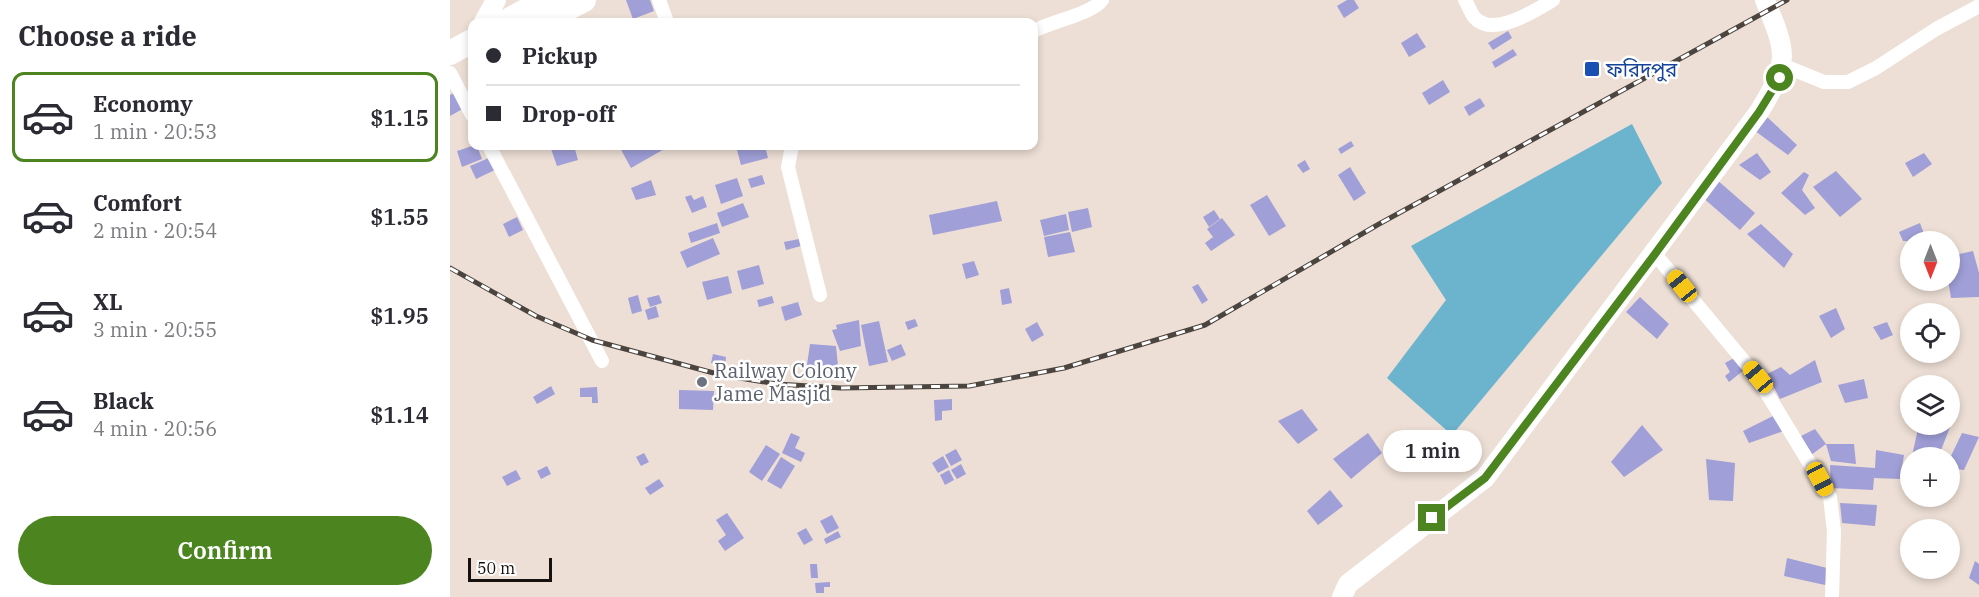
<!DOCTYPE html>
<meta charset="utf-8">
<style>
:root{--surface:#fff;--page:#f7f7f7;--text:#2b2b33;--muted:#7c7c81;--line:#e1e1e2;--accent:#4c851f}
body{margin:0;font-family:"IBM Plex Serif","Noto Sans Bengali",serif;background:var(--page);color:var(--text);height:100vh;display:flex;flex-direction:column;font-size:22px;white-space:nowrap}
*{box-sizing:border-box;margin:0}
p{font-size:20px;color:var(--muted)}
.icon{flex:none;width:33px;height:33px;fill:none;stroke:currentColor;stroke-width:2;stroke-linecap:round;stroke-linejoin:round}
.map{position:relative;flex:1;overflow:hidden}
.details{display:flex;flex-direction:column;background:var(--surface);width:450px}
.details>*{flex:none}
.banner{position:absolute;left:18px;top:18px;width:570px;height:132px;border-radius:12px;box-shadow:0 3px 9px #0003;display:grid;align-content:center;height:132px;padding:0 18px;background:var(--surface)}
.needle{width:39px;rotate:180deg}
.tools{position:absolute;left:1450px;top:231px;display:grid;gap:12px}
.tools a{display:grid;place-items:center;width:60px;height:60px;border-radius:50%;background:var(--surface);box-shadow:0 3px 9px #0003;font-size:30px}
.scale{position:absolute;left:18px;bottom:15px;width:84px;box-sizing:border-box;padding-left:6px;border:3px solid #16110e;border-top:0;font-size:16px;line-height:21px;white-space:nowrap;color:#16110e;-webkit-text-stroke:4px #fff;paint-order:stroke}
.end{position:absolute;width:27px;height:27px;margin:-14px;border:8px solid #4c851f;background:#fff;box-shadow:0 0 0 3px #fff}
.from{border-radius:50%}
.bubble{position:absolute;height:42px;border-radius:21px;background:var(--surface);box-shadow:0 3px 9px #0003;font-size:20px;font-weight:600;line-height:42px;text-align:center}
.car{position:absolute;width:18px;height:36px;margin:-18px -9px;border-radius:8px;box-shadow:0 0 4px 2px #0007;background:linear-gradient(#f5c518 24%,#345 0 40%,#f5c518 0 76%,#345 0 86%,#f5c518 0)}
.banner b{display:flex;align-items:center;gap:21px;height:57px;font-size:22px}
.banner b+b{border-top:2px solid var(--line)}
.banner i{width:15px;height:15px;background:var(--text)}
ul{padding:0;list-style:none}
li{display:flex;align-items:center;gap:18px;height:90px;margin:0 12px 9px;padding:0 6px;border:3px solid transparent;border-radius:12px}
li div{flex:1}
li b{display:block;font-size:22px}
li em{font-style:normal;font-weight:600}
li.active{border-color:var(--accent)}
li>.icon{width:54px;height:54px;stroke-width:1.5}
h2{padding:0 18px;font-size:27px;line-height:72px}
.action{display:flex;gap:12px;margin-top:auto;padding:12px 18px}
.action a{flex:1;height:69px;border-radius:36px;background:var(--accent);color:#fff;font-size:24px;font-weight:600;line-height:69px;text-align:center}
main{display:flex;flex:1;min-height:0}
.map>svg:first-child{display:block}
.water{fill:#6cb3ce}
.building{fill:#a09fd7}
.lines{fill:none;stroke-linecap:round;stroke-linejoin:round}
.street{stroke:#fff;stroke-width:14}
.secondary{stroke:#fff;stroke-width:20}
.highway{stroke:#fff;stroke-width:24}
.rail-casing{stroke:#4b443f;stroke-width:5}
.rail{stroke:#fff;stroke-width:3;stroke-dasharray:9;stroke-linecap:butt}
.route{stroke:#4c851f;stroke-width:8}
.transit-dot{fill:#1a4fb4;stroke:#fff;stroke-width:2}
.worship-dot{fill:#6b7280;stroke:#fff;stroke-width:2}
.labels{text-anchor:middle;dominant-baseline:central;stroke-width:5;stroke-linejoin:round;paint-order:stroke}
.transit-label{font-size:20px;fill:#164399;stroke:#fff;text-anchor:start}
.worship-label{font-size:20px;fill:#5b616d;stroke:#fff;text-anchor:start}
</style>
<main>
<section class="details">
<h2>Choose a ride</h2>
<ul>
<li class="active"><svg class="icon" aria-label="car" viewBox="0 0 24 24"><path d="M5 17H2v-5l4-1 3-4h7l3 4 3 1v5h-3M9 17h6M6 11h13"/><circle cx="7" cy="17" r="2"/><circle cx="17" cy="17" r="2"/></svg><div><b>Economy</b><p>1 min · 20:53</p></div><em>$1.15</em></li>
<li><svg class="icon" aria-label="car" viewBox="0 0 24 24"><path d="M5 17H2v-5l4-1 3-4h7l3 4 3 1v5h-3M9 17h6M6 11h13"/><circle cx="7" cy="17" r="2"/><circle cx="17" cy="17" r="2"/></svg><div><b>Comfort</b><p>2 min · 20:54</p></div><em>$1.55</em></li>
<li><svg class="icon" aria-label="car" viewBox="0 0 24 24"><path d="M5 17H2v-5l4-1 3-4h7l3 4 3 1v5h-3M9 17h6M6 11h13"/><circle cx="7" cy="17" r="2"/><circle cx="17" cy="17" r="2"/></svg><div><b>XL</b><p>3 min · 20:55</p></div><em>$1.95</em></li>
<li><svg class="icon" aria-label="car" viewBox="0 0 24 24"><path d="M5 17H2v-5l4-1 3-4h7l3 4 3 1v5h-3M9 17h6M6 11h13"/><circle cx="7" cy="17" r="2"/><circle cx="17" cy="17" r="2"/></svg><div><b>Black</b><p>4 min · 20:56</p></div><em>$1.14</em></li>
</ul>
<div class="action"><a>Confirm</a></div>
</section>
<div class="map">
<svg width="1529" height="597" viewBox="0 0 1529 597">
<rect width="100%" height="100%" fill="#eddfd5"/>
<polygon class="water" points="1182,124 1212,183 1002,435 937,378 996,300 961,246"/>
<g class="building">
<polygon points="176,0 200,0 204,11 183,19"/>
<polygon points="897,0 904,0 909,8 894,18 887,6"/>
<polygon points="1058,31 1062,38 1043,50 1038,43"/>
<polygon points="967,33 976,47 959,57 951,43"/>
<polygon points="1063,49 1067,55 1045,68 1042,62"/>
<polygon points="993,80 1000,92 979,105 972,93"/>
<polygon points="7,91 16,107 0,116 0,95"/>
<polygon points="1030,98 1035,106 1019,116 1014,107"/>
<polygon points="1316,116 1347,145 1338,155 1301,128"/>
<polygon points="901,141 904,146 891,154 888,149"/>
<polygon points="22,146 27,146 32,159 12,167 7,151"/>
<polygon points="100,146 124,146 128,160 107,166"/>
<polygon points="169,146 215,146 216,148 181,168"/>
<polygon points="286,146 315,146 318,158 291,165"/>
<polygon points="1307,153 1321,172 1310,180 1289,165"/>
<polygon points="1474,153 1482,164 1463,177 1455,163"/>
<polygon points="41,157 47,169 26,179 20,166"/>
<polygon points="855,160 860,169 853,173 847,165"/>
<polygon points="900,167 916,193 904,201 888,175"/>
<polygon points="1386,171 1412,199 1390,217 1363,187"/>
<polygon points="1354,172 1359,175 1352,190 1365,208 1355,215 1331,193"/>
<polygon points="312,175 315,184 301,188 298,179"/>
<polygon points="287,178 293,196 271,204 265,185"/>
<polygon points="1266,179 1305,213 1290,230 1251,196"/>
<polygon points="201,180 206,195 186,200 181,188"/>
<polygon points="241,195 244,200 253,196 257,207 242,213 235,197"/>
<polygon points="817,195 836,226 819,236 800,205"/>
<polygon points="547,201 552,221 483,235 479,215"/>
<polygon points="293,203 299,217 272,227 267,213"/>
<polygon points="638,208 642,227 622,232 618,212"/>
<polygon points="764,210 770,219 759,227 753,217"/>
<polygon points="616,214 619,230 594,236 590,220"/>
<polygon points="67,217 73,230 59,237 53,224"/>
<polygon points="772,218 785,235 761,251 755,243 763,237 757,229"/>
<polygon points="267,223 270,233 241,243 238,233"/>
<polygon points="1470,223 1477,242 1453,241 1449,232"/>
<polygon points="1311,224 1343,254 1334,268 1297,234"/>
<polygon points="620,232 625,252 598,257 594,237"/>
<polygon points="263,238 270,254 237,268 230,252"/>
<polygon points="349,239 351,246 336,250 334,242"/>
<polygon points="1523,251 1529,273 1529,297 1501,298 1498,280 1500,280 1500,256"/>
<polygon points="524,261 529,275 516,279 512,264"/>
<polygon points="309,265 314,284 292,290 287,271"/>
<polygon points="278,276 282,293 257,300 252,282"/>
<polygon points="748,284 758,300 752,304 742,287"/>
<polygon points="559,288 562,303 552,305 550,290"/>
<polygon points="188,295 192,311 182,314 178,298"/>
<polygon points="209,295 212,303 200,307 197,298"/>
<polygon points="322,296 324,303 309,307 307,300"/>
<polygon points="1190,297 1219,324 1207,339 1176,312"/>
<polygon points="348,302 352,315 335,321 331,307"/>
<polygon points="206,306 209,317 198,320 195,310"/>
<polygon points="1386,308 1395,329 1381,338 1369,316"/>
<polygon points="465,319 468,326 458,330 455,322"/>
<polygon points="409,320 411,346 390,351 382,330 387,329 386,325"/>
<polygon points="429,321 438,362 419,366 411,325"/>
<polygon points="587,322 594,335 582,342 575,329"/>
<polygon points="1437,322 1443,335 1431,340 1423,327"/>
<polygon points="360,344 386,346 388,366 357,365"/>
<polygon points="451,344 456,355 442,361 437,350"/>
<polygon points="263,354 276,357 275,366 261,363"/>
<polygon points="1286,357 1294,370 1279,382 1275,376 1280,372 1275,363"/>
<polygon points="1365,360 1372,382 1330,399 1317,374 1331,367 1340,375"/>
<polygon points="1414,379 1418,398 1395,403 1388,385"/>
<polygon points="101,386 105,394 87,404 83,397"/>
<polygon points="147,387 148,403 142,403 142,397 130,397 130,388"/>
<polygon points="229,390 264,391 263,410 229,409"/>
<polygon points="502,399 502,410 492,411 492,420 485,421 484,400"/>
<polygon points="852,409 868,430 848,444 828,421"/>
<polygon points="1325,415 1334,431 1299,443 1293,431"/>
<polygon points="1469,424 1496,424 1500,427 1488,458 1462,456"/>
<polygon points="1192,425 1213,450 1174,477 1161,462"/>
<polygon points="1365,429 1376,444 1361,455 1349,437"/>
<polygon points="341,433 350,437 345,448 355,453 351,462 332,453"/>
<polygon points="918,433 932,453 901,479 883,459"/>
<polygon points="1512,433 1529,437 1514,470 1500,468 1500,458"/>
<polygon points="1376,444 1404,444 1406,464 1381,461"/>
<polygon points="316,445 330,454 312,481 299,472"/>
<polygon points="506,449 512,460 501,466 495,455"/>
<polygon points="1426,450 1454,455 1450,479 1424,478 1423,490 1381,488 1380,465 1425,468"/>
<polygon points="194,453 199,462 191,466 186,457"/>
<polygon points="493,456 499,467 488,473 482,463"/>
<polygon points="331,457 345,466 331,489 317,481"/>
<polygon points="1256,459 1285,463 1283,501 1259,500"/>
<polygon points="511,464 516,474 507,479 501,470"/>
<polygon points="97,466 101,474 91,479 87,471"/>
<polygon points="66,470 71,479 57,486 52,477"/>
<polygon points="499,470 504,480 495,485 490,475"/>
<polygon points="209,479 214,486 200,495 195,488"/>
<polygon points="880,490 893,506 868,525 857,511"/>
<polygon points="1390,503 1427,505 1425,526 1392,523"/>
<polygon points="277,513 294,538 275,551 268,541 276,535 266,520"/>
<polygon points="382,515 389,528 377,534 370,521"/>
<polygon points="356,528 363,540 354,545 347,533"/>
<polygon points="388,531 391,537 376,544 374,539"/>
<polygon points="1337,558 1381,569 1375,585 1334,576"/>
<polygon points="1525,561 1529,564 1529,585 1519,578"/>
<polygon points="360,564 367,564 368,578 361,578"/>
<polygon points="380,582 380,587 374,587 374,593 366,593 365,583"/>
</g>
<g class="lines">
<g class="street">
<polyline points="209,0 217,22"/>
<path d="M1015 0C1018 5 1021 13 1024 17 1042 39 1086 10 1103 0"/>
<path d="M584 31C602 21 642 14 652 0"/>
<polyline points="1332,65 1374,82 1398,82 1426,68 1486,29 1529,6"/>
<polyline points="0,73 22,115"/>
<polyline points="39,146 152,361"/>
<polyline points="342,146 338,167 370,295"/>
<polyline points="1205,254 1307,377 1380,497 1384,531 1382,597"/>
</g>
<g class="secondary">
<polyline points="34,22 46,0"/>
<path d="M892 597 898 584 1035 478 1309 112C1340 61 1337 54 1315 0"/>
</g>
<g class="highway">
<polyline points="55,22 95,0"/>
<polyline points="91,22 134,0"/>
<polyline points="0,53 22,41"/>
</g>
<defs>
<polyline id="rail" points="0,268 86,316 142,340 271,375 327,384 391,388 519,386 614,368 755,325 929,224 1337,0"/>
</defs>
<use href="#rail" class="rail-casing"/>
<use href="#rail" class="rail"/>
</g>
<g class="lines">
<polyline class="route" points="982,518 1035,478 1205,254 1309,112 1330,78"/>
</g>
<rect class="transit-dot" x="1134" y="61" width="16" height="16" rx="3"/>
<circle class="worship-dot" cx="252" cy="382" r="6"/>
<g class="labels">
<g class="transit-label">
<text x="1156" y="69">ফরিদপুর</text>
</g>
<g class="worship-label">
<text x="264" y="370">Railway Colony<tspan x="264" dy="23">Jame Masjid</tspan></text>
</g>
</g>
</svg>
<div class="tools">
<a><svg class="needle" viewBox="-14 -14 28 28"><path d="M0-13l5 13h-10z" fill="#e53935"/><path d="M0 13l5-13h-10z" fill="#7c7c81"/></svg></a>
<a><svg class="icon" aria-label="locate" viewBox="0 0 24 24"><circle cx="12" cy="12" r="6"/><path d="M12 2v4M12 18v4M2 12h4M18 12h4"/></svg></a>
<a><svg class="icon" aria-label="layers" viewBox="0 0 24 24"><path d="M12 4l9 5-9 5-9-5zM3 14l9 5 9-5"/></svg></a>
<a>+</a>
<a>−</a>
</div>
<div class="scale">50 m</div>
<i class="end from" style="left:1330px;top:78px"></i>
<i class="end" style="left:982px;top:518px"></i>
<div class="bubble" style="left:933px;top:430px;width:99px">1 min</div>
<i class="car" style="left:1232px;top:286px;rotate:321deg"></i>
<i class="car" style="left:1308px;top:377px;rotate:320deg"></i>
<i class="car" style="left:1370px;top:479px;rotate:152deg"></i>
<div class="banner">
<b><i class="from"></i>Pickup</b>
<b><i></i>Drop-off</b>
</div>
</div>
</main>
